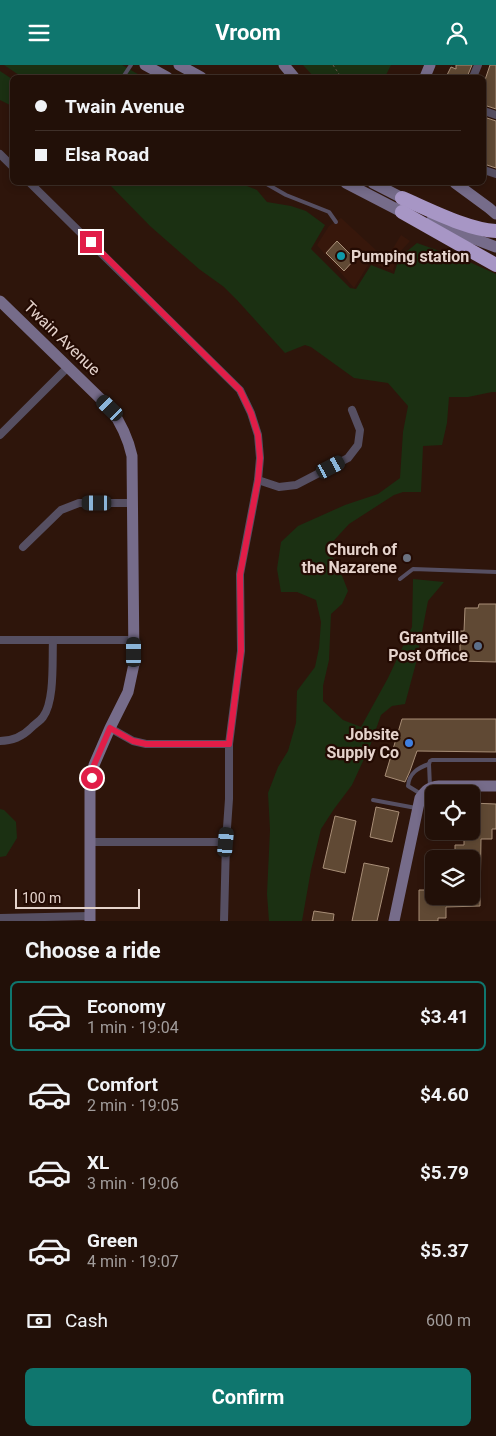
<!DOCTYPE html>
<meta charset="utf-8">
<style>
:root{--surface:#221008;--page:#2e1e16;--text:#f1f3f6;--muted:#a29d9c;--line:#3f3029;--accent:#0f766e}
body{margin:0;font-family:Roboto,sans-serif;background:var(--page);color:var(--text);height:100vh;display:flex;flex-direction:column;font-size:19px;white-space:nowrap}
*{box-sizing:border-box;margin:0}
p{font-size:16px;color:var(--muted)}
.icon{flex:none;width:28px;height:28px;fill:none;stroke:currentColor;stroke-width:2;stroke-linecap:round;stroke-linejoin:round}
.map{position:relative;height:856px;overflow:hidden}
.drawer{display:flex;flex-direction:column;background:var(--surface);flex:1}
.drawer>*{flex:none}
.guide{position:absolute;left:10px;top:10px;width:476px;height:110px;border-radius:8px;box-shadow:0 2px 8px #0003,0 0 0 1px var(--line);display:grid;align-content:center;height:110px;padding:0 25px;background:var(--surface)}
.fabs{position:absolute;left:425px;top:720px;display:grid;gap:10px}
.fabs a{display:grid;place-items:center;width:55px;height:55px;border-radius:8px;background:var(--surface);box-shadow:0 2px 8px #0003,0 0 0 1px var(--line);font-size:25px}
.scale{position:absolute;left:15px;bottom:12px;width:125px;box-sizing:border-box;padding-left:5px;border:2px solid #e5d3cc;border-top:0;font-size:14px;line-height:18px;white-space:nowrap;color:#e5d3cc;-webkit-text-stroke:4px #240b03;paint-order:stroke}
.end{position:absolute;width:22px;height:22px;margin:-11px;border:6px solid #e11d48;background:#fff;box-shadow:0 0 0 2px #fff}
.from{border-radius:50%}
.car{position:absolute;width:15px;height:30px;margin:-15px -8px;border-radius:6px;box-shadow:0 0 4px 1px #0007;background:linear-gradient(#222 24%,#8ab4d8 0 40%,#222 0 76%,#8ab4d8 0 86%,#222 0)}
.guide b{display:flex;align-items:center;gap:18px;height:48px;font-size:19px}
.guide b+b{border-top:1px solid var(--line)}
.guide i{width:12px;height:12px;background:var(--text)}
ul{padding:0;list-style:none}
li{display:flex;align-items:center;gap:15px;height:70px;margin:0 10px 8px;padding:0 15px;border:2px solid transparent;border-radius:8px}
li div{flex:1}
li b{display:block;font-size:19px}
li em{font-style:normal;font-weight:700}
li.on{border-color:var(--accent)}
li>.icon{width:45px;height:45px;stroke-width:1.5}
h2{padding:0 25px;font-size:22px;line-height:60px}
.pay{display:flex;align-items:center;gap:12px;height:55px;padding:0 25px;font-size:19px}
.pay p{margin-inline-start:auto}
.primary-button{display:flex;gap:10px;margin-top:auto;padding:10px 25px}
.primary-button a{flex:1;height:58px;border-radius:8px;background:var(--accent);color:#fff;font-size:20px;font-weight:700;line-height:58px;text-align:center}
header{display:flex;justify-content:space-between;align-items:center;height:65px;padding:0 25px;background:var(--accent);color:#fff;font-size:22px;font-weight:700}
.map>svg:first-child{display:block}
.built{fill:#37170b}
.green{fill:#1b3012}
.building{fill:#604934;stroke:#a88e77}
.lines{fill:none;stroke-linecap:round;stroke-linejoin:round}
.path{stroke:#685148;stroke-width:1;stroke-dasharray:2.5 2.5;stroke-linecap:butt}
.lane{stroke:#564f62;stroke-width:4}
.street{stroke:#564f62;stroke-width:8}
.secondary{stroke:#766c8a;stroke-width:11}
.highway{stroke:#a796c5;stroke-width:14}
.route{stroke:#e11d48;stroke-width:6}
.culture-dot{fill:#0f9aa8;stroke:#240b03;stroke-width:2}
.worship-dot{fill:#6b7280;stroke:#240b03;stroke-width:2}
.service-dot{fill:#5c6f8a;stroke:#240b03;stroke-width:2}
.shop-dot{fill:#3f7fe0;stroke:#240b03;stroke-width:2}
.labels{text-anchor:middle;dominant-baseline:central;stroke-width:4.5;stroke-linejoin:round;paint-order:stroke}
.poi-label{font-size:16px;font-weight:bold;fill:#e5d3cc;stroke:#240b03;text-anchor:end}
.street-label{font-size:16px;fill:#e5d3cc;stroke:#240b03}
</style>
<header><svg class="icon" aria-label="menu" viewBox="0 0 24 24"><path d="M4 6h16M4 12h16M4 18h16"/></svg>Vroom<svg class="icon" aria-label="person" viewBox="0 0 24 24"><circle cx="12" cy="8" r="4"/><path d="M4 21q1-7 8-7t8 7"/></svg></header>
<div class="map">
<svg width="496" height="856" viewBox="0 0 496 856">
<rect width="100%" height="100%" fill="#2e150b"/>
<polygon class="built" points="341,153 378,187 392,185 401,170 410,176 397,190 393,206 370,197 354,223 317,180 329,161"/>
<g class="green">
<polygon points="4,0 122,0 143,12 22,12"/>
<polygon points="303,0 391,0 385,12 314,12"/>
<polygon points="0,6 12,14 12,41 0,35"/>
<polygon points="111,118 239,118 257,125 267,137 291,141 306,146 325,160 311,184 350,223 356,224 371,200 394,209 399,193 417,178 465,195 496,209 496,327 492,327 468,332 449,332 447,358 442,380 423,381 421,427 403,427 394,430 349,459 327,483 339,503 348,526 342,539 331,549 329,595 323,621 323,636 343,655 361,662 388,613 412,562 413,514 444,517 428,536 416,598 405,639 392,641 381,650 370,681 352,720 334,744 321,764 311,805 302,856 269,856 267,829 270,765 268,728 278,702 288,686 296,658 297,626 315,602 319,583 321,557 316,535 297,527 281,527 277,504 281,477 298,461 345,440 378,429 400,413 403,367 408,341 388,318 354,313 311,282 305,280 285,288 237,235 224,222 199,204 150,161 109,119"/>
<polygon points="0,744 4,745 16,757 17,773 6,791 0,792"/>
</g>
<g class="building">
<polygon points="456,0 472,0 467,12 446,12 451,2 456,4"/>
<polygon points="490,0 496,0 496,44 484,40 484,18"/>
<polygon points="484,52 496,56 496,103 484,99"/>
<polygon points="337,176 355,194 344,206 326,188"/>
<polygon points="479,539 496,539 496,597 460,596 460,566 464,566 465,543 478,543"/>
<polygon points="402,654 496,654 496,687 417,686 410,706 405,717 385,711"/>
<polygon points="471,738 496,739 496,764 492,764 492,774 481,774 480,841 446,842 446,853 438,853 438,856 419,856 419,825 434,825 434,831 471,831 471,794 455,794 455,780 464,780 464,766 471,766"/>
<polygon points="376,742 399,747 392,777 370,772"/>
<polygon points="335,751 356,756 345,808 323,803"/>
<polygon points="364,798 389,803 377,856 352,856"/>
<polygon points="314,846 334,849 333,856 312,856"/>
</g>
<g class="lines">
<polyline class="path" points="333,0 341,12"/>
<g class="lane">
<polyline points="123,12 131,0"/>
<polyline points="265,118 286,130 329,147 336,157"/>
<polyline points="400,514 413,504 496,507"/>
<polyline points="430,722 429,699 430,696 432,695 496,695"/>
<path d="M421 729 408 721C409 708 418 703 429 699"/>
<polyline points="373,735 416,743"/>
</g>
<g class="street">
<polyline points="473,12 478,0"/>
<polyline points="484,46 496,50"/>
<polyline points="0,89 12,101"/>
<polyline points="484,105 496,109"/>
<polyline points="30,118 240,325 251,348 258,370 260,393 258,415 240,509 241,586 229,679 229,734 226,777 224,856"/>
<polyline points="0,370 68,302"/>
<polyline points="258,415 279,422 296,420 348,393 358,380 360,365 352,345"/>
<polyline points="23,482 61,445 79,438 133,438"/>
<polyline points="0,575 134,575"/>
<polyline points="110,663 133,676 146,679 229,679"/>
<path d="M0 676C12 676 23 671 31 663 35 659 40 656 43 652 55 636 52 595 53 575"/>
<polyline points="90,777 226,777"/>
<polyline points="0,853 90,851"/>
</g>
<g class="secondary">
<polyline points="145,0 167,12"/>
<polyline points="179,0 201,12"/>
<polyline points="284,0 294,12"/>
<polyline points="425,12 430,0"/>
<polyline points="346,118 402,147 410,150"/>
<polyline points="373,118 410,137"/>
<polyline points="455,118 489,143 496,149"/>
<polyline points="430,157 496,182"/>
<path d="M0 236 110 343C121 358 128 373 132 391L134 599 128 627 110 663 94 700 90 725V856"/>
<path d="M394 856 420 733C426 725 429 722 439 721H496"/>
</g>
<g class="highway">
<path d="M402 133C428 144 468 165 496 166"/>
<polyline points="402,147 496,200"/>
</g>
</g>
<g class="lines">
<polyline class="route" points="91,177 240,325 251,348 258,370 260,393 258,415 240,510 241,586 229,679 146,679 133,676 110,663 94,700 92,713"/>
</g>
<circle class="culture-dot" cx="341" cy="191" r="5"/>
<circle class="worship-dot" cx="407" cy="493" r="5"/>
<circle class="service-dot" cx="478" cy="581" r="5"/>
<circle class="shop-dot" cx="409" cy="678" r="5"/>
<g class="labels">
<g class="poi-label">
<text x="351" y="191" text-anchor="start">Pumping station</text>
<text x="397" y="484">Church of<tspan x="397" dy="18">the Nazarene</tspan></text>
<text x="468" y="572">Grantville<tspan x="468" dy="18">Post Office</tspan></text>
<text x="399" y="669">Jobsite<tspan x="399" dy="18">Supply Co</tspan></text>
</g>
<g class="street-label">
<text transform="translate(62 273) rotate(44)">Twain Avenue</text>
</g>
</g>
</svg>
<div class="fabs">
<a><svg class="icon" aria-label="locate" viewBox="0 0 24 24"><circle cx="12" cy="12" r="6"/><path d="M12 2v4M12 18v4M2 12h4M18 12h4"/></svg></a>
<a><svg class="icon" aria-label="layers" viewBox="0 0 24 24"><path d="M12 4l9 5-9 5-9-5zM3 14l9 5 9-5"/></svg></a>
</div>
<div class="scale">100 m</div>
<i class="end from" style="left:92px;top:713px"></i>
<i class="end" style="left:91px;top:177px"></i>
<i class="car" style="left:110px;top:343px;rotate:314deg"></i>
<i class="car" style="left:331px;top:402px;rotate:62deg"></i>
<i class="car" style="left:97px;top:438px;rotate:270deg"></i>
<i class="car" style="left:134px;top:587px;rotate:0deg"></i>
<i class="car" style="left:226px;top:777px;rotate:5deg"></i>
<div class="guide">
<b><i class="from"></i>Twain Avenue</b>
<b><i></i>Elsa Road</b>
</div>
</div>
<section class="drawer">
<h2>Choose a ride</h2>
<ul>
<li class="on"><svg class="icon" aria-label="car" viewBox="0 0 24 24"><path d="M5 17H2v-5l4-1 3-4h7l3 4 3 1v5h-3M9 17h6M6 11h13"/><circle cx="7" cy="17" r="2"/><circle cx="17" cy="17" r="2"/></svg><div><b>Economy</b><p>1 min · 19:04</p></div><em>$3.41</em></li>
<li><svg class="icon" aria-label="car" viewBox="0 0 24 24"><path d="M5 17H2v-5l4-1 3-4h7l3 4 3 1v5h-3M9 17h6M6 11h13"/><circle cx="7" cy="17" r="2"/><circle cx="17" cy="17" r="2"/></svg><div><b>Comfort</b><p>2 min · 19:05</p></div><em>$4.60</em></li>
<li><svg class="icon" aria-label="car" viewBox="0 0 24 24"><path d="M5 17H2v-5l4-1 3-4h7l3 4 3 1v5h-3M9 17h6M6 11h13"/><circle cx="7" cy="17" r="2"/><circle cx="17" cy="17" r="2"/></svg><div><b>XL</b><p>3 min · 19:06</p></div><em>$5.79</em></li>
<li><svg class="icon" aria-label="car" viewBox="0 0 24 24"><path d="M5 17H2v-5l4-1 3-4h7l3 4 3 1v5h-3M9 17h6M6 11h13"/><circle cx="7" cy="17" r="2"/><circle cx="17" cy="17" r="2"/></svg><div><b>Green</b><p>4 min · 19:07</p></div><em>$5.37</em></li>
</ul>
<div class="pay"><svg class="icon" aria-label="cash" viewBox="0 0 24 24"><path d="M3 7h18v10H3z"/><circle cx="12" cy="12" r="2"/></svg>Cash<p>600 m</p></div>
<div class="primary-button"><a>Confirm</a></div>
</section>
